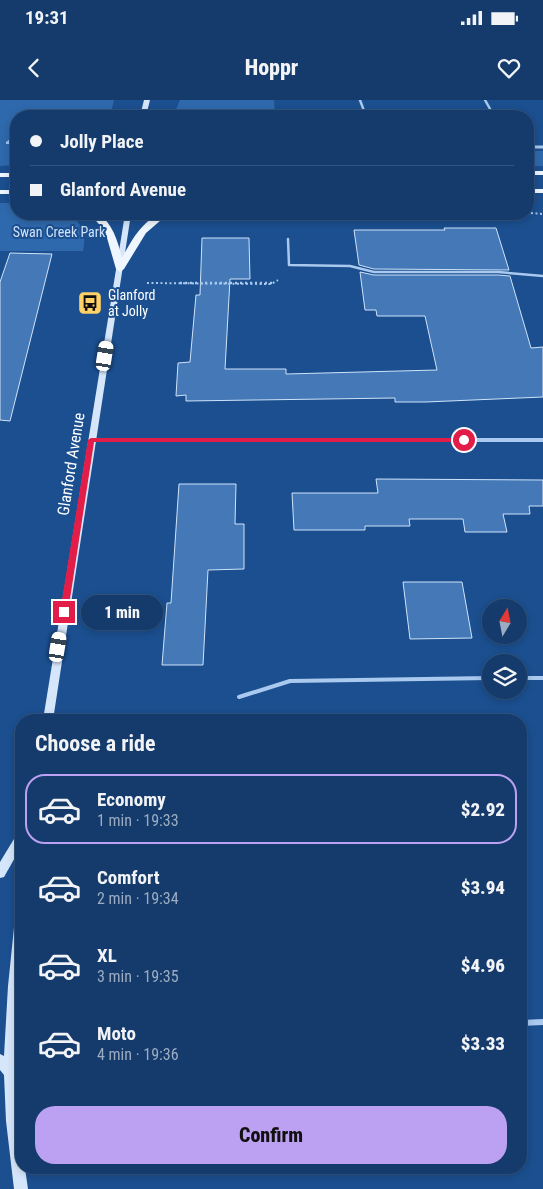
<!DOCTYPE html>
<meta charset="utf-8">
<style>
:root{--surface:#143b6b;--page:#214673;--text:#f1f3f6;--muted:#9dadc1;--line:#33557e;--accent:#bca0f2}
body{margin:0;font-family:"Roboto Condensed",sans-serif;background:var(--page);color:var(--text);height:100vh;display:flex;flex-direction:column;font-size:19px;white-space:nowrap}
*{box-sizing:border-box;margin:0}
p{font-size:16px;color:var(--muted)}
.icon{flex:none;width:28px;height:28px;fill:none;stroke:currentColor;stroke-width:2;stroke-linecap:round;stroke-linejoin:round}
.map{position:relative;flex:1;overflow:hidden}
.drawer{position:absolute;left:15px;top:614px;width:512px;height:460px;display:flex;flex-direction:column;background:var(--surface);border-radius:20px;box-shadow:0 2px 8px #0003,0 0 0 1px var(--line)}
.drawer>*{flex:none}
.top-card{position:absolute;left:10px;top:10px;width:524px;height:110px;border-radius:20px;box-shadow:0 2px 8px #0003,0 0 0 1px var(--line);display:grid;align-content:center;height:110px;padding:0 20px;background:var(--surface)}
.needle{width:32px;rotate:10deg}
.controls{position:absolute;left:482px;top:499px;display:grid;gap:10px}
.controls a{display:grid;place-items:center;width:45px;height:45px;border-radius:50%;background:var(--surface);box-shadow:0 2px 8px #0003,0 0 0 1px var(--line);font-size:25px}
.end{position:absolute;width:22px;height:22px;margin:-11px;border:6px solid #e11d48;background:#fff;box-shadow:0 0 0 2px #fff}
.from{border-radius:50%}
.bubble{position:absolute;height:35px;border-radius:18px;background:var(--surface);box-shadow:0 2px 8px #0003,0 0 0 1px var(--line);font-size:16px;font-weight:800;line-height:35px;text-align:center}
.car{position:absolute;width:15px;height:30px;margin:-15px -8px;border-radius:6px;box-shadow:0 0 4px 1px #0007;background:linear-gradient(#fff 24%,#345 0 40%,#fff 0 76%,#345 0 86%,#fff 0)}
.top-card b{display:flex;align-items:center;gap:18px;height:48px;font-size:19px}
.top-card b+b{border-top:1px solid var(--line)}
.top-card i{width:12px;height:12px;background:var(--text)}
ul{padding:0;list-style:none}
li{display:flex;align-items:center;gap:15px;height:70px;margin:0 10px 8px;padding:0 10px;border:2px solid transparent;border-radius:20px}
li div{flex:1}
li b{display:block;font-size:19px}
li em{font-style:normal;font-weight:800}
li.active{border-color:var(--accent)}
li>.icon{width:45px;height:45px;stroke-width:1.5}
h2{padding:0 20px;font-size:22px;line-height:60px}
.action{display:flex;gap:10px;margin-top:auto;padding:10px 20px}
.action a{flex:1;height:58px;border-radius:20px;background:var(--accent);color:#111;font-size:20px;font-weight:800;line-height:58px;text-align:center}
.status{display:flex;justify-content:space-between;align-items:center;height:35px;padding:0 25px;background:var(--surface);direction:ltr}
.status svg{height:14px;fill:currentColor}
header{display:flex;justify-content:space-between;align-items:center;height:65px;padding:0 20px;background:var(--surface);font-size:22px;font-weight:800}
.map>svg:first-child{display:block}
.green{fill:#2e69ad}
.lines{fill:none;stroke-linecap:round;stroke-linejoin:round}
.stream{fill:#9cc4f0;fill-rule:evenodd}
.building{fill:#4478b7;stroke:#cfe3fa}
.path-far1{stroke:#a9c9ee;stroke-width:2;stroke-dasharray:2 2.5;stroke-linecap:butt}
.path{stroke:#a9c9ee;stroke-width:2.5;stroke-dasharray:2 3;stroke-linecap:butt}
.lane-far1{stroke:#a9c9ee;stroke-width:2.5}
.lane{stroke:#a9c9ee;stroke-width:4}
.street-far2{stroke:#a9c9ee;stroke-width:3}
.street-far1{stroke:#a9c9ee;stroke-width:4}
.street{stroke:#a9c9ee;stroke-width:6}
.secondary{fill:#d6e6fa;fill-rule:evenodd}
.primary{fill:#f0f6ff;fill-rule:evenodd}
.route{fill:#e11d48}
.labels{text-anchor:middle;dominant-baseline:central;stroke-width:4;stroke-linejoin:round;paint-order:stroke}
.far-park-label{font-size:14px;fill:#cfe3fa;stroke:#1b4f8f}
.far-poi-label{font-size:14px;fill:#fff;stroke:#1b4f8f;text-anchor:start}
.street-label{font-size:16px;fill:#fff;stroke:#1b4f8f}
</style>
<div class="status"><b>19:31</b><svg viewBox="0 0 49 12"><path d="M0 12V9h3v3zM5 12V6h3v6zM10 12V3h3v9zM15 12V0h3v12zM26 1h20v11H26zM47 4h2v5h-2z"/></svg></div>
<header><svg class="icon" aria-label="back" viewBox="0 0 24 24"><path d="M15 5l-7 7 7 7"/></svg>Hoppr<svg class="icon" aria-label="heart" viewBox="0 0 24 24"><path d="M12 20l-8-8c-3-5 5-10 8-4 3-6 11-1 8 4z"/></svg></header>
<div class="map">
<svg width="543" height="1089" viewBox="0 0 543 1089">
<rect width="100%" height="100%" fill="#1b4f8f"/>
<g class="green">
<polygon points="0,0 114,0 110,16 16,16 16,65 0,66"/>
<polygon points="180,0 274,0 275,16 180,16 181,15 174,14"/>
<rect x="528" y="51" width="15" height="15"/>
<path d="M0 103H16V114H67C82 121 87 136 83 151H0Z"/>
<polygon points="184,114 525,114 534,115 180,117"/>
</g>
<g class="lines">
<g class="stream">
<polygon points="85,10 87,11 87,13 75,16 66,16"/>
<polygon points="16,35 16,40 10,44 6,44 6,42"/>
</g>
</g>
<g class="building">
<polygon points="444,128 496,128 509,170 374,169 359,165 354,130 445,130"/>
<polygon points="202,138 249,138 250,179 230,179 225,269 286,269 286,274 437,270 425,216 377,216 376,210 365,210 360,172 374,175 498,175 510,176 531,248 543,247 543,297 426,302 395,302 395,298 186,301 186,295 176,296 178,263 190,262 196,195 200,195"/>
<polygon points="10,153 52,154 10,321 0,320 0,182"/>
<polygon points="376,379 543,380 543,406 529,406 530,414 503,414 507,432 465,432 463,419 409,419 410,426 365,426 365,430 294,430 292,393 378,393"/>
<polygon points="179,384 236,384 235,424 244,424 244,469 208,470 203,565 162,565 167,503 171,503"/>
<polygon points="403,482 462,482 472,538 410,539"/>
</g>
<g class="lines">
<g class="path-far1">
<polyline points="531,113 543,114"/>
<polyline points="147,183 271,184 278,180"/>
</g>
<polyline class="path" points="180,183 272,183"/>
<g class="lane-far1">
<polyline points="360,0 366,16"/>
<polyline points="485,0 494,16"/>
<polyline points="288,139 289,165 350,166 374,172 498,172 543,176"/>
</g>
<g class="lane">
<polyline points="519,578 543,578"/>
<polyline points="239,597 290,581 491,578"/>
</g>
<polyline class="street-far2" points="528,47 543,47"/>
<polyline class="street-far1" points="91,340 543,340"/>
<polyline class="street" points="521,923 543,922"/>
<g class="secondary">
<polygon points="144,0 150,0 146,16 140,16"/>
<polygon points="125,114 131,114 53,620 43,620"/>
<polygon points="21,732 21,747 4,777 0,778 0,762 17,734"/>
<polygon points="21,813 21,877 18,954 21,1068 25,1068 28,1089 14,1089 6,1021 4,975 0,970 0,954 4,956 8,886 15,818 17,814"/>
</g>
<g class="primary">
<rect x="528" y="71" width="15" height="4"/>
<rect x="0" y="73" width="16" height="4"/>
<rect x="528" y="89" width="15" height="4"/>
<rect x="0" y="90" width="16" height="4"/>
<path d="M90 114H99C113 124 118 142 122 158 131 141 146 113 168 114L146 133 124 169 120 172 116 169 105 131Z"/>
</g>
</g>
<polygon class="route" points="91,338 464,338 467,340 464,342 94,342 68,512 64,515 60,512 88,340"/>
<defs>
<symbol id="bus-square" viewBox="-11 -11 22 22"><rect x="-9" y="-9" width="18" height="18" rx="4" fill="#ffd166" stroke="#1b4f8f"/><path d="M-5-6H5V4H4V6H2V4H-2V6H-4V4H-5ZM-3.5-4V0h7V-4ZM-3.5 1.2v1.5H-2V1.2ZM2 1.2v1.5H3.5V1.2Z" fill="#111"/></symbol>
</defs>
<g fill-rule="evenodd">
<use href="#bus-square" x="76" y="189" width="28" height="28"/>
</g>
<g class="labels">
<g class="far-park-label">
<text x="59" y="132">Swan Creek Park</text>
</g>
<g class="far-poi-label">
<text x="108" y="195">Glanford<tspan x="108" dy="16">at Jolly</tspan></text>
</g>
<g class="street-label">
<text transform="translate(71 364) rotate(-81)">Glanford Avenue</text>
</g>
</g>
</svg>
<div class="controls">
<a><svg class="needle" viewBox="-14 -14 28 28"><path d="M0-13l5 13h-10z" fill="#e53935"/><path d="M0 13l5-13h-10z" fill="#9dadc1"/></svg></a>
<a><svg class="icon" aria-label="layers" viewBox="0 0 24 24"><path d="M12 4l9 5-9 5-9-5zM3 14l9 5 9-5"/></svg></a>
</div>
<i class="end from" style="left:464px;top:340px"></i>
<i class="end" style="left:64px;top:512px"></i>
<div class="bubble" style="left:81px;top:495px;width:82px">1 min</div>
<i class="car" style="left:105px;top:256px;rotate:9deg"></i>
<i class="car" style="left:58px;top:547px;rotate:9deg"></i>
<div class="top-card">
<b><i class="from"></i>Jolly Place</b>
<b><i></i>Glanford Avenue</b>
</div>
<section class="drawer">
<h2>Choose a ride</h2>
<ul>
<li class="active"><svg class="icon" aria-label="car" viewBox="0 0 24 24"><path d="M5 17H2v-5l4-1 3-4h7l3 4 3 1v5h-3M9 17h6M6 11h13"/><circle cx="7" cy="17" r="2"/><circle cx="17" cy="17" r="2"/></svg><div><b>Economy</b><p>1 min · 19:33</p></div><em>$2.92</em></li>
<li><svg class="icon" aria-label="car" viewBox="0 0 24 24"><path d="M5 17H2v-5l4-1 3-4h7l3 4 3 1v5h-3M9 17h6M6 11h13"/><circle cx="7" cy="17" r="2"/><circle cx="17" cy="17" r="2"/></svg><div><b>Comfort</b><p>2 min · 19:34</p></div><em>$3.94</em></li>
<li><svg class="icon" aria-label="car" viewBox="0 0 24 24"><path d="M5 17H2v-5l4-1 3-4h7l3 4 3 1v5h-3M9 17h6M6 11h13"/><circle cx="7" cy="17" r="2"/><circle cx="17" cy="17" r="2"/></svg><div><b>XL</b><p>3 min · 19:35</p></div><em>$4.96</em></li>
<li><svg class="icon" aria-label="car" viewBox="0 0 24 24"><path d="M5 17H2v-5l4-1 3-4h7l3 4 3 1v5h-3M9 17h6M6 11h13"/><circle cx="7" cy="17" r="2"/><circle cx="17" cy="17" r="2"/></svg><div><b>Moto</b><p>4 min · 19:36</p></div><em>$3.33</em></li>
</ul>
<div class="action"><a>Confirm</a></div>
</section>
</div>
